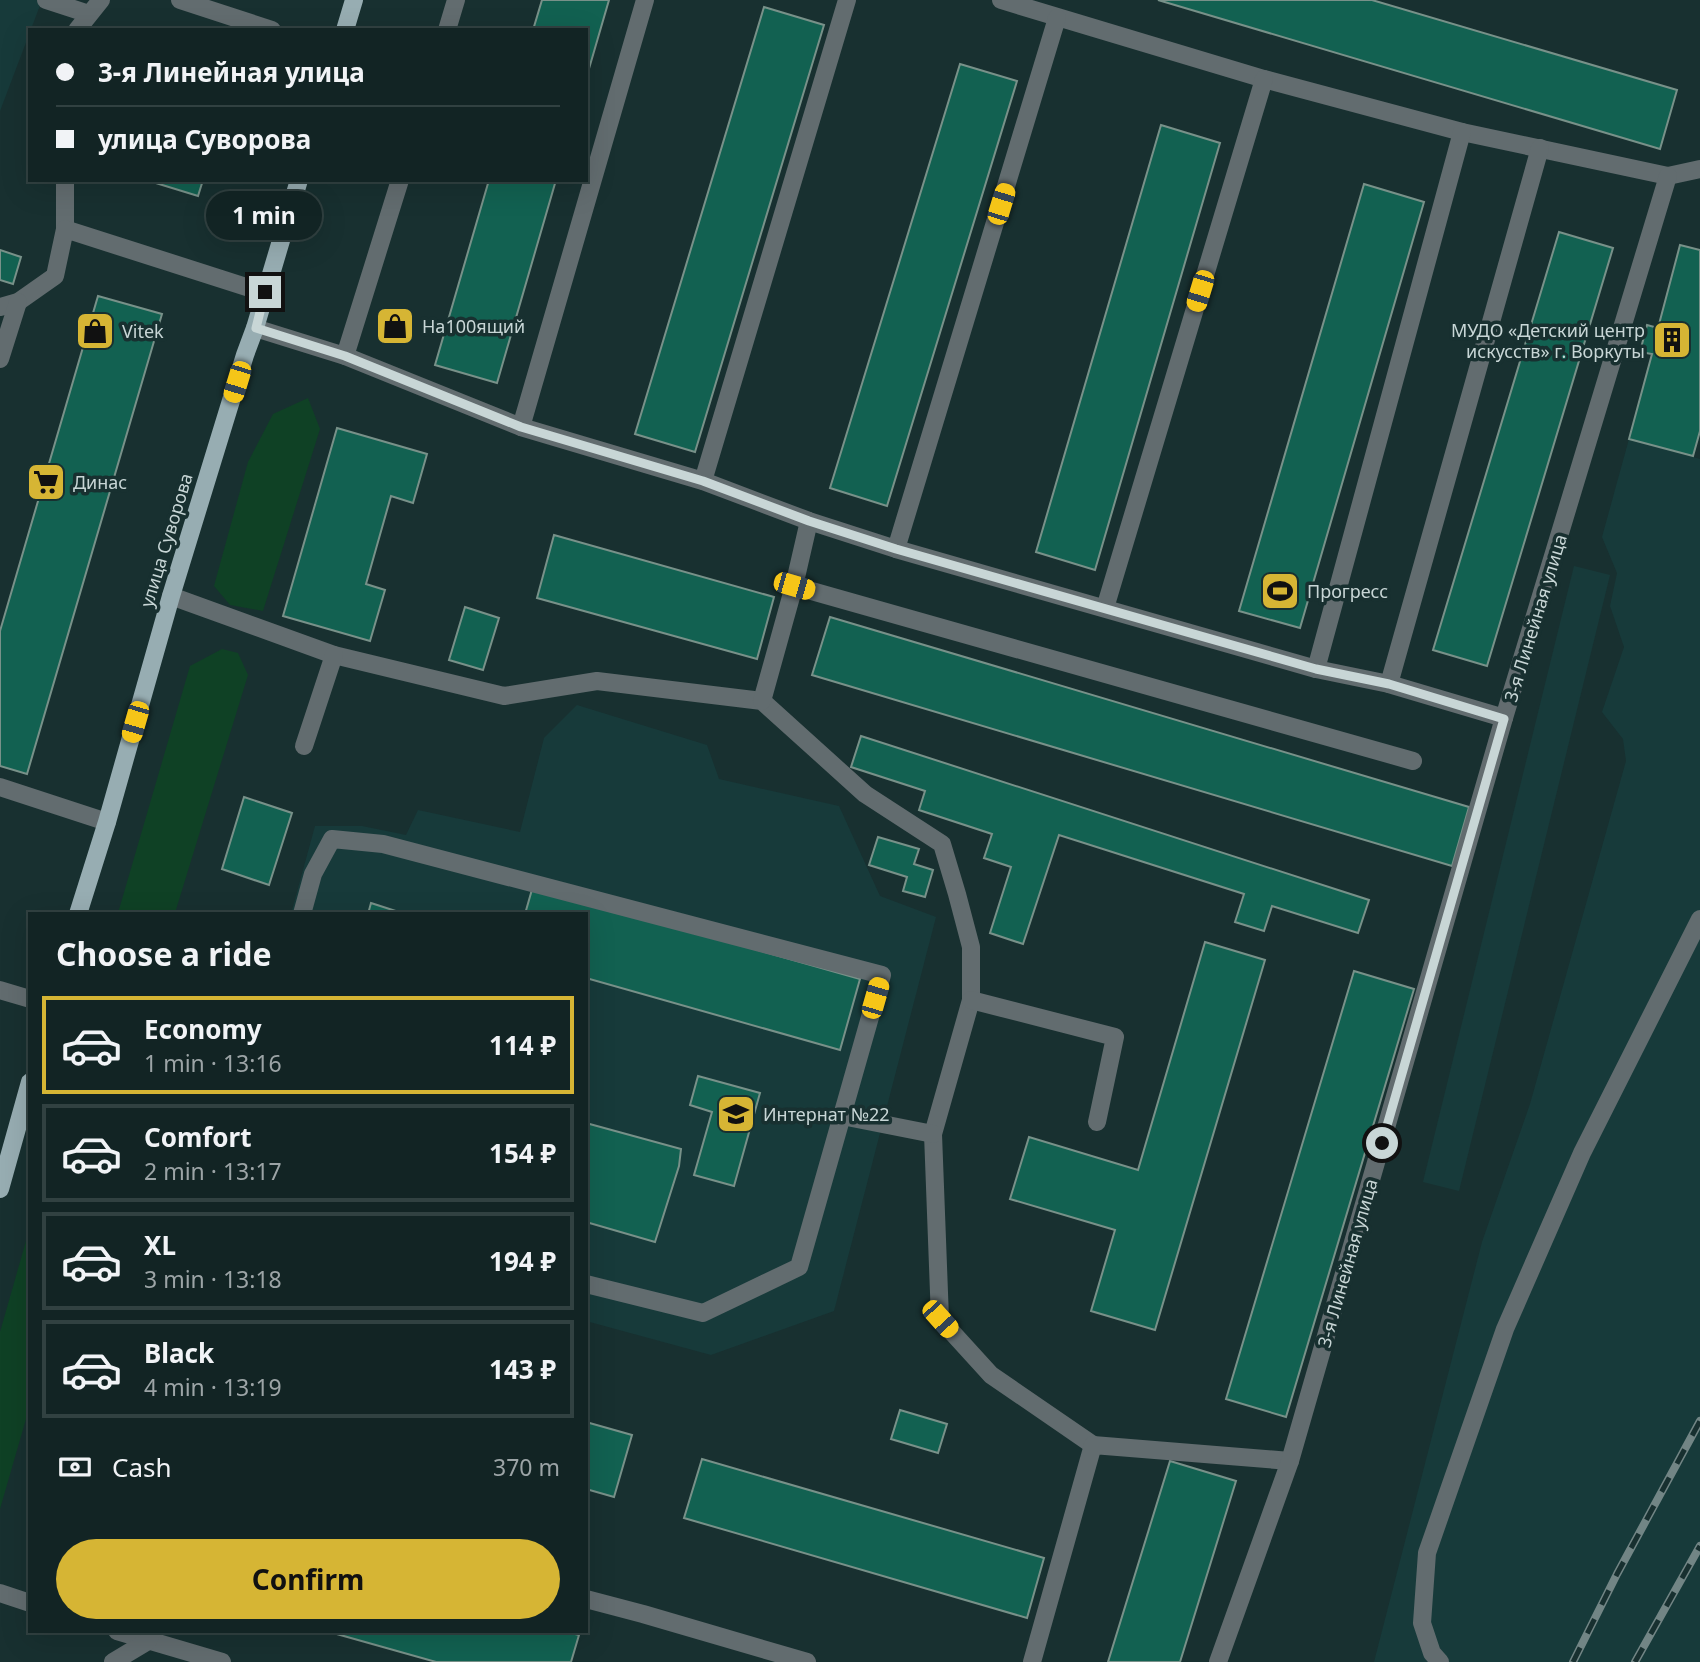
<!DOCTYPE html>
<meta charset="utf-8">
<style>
:root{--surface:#122424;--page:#1f3031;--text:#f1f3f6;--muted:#9ca4a6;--line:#314141;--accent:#d6b534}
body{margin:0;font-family:"Noto Sans",sans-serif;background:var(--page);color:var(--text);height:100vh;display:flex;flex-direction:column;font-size:26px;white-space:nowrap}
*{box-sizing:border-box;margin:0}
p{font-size:23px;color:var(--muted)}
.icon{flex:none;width:38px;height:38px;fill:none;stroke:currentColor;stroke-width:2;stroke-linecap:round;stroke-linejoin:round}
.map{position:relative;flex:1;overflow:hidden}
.sheet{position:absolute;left:28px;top:912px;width:560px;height:721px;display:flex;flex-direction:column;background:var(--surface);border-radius:0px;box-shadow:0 7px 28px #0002,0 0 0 2px var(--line)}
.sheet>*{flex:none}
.banner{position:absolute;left:28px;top:28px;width:560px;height:154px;border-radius:0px;box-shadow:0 7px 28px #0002,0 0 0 2px var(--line);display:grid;align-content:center;height:154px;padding:0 28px;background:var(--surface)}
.end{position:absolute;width:32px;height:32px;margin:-16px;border:9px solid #c8d6d6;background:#111;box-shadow:0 0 0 4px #111}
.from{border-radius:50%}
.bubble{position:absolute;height:49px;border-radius:24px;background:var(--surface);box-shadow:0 7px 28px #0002,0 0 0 2px var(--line);font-size:23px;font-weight:700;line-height:49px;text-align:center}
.car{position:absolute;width:21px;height:42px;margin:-21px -10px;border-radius:9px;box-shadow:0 0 5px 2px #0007;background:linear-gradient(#f5c518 24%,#345 0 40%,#f5c518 0 76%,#345 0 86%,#f5c518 0)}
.banner b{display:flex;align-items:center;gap:24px;height:66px;font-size:26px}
.banner b+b{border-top:2px solid var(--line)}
.banner i{width:18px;height:18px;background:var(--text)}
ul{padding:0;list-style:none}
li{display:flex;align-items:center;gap:21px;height:98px;margin:0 14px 10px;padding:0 14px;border:4px solid var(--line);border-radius:0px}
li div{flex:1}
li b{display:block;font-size:26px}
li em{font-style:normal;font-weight:700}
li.on{border-color:var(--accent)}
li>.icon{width:63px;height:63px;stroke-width:1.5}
h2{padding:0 28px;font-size:32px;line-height:84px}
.pay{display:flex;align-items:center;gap:18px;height:77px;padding:0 28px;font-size:26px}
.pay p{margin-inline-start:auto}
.primary-button{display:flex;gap:14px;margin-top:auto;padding:14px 28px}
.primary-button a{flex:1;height:80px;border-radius:42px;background:var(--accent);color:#111;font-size:28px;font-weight:700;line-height:80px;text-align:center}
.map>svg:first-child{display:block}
.built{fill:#173a3a}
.green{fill:#0f4125}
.building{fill:#126151;stroke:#789189;stroke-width:2}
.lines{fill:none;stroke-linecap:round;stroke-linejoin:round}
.minor{stroke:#626c6f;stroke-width:18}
.major{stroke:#97adb2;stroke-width:18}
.rail-casing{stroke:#728585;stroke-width:8}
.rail{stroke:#183030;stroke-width:5;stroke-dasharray:16;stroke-linecap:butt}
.route{stroke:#c8d6d6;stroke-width:9}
.labels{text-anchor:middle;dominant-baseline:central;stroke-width:7;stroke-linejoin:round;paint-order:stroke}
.poi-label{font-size:18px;fill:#c8d6d6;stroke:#183030;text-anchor:start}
.street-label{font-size:18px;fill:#c8d6d6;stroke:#183030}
</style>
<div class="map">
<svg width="1700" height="1662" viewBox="0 0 1700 1662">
<rect width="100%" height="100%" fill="#183030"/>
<g class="built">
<polygon points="0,0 42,0 0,111"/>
<polygon points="1629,439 1700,459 1700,1662 1374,1662 1482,1242 1530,1104 1626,761 1623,739 1602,712 1624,647 1610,606 1617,573 1602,537"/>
<polygon points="1574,566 1610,575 1459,1191 1423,1182"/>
<polygon points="577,705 707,745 719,779 839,806 880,896 936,917 834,1311 711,1355 586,1321 586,914 291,914 315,826 362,826 406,835 418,810 520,832 544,738"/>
</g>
<g class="green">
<polygon points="308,398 320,429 263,611 230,605 214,586 248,462 273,414"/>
<polygon points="222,649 238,653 248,675 175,913 118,913 190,666"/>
<polygon points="30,1227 30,1405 0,1509 0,1332"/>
</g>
<g class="building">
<polygon points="542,0 609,0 586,79 586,30 533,30"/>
<polygon points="1158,0 1372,0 1677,90 1660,149"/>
<polygon points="764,7 824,25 695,452 635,434"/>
<polygon points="960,64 1017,81 887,506 830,488"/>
<polygon points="1161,125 1220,143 1095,570 1036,552"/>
<polygon points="146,180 203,180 198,196"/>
<polygon points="489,180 556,180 497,383 435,365"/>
<polygon points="1364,184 1424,202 1300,628 1239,611"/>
<polygon points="1559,232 1613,248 1487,666 1433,650"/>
<polygon points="1680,245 1700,250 1700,431 1693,456 1629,439 1652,354 1640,352 1647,325 1658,328"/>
<polygon points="0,250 21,257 13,284 0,280"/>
<polygon points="98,296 162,314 27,774 0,766 0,631"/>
<polygon points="337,428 427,454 413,503 391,496 366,584 385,590 370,641 283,616"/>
<polygon points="554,535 774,597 757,659 537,598"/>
<polygon points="465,607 499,618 483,670 449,660"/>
<polygon points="830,617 1469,807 1452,866 812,675"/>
<polygon points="861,736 1369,900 1358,933 1272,906 1264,931 1235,922 1244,894 1059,835 1023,944 990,933 1011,867 984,858 992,834 919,810 925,791 851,767"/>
<polygon points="244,797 292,813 269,885 222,869"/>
<polygon points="878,837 919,849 914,864 933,870 925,897 903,891 907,877 869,865"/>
<polygon points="533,886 860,979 840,1050 586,978 586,914 525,914"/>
<polygon points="371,903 405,914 368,914"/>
<polygon points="1205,942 1265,960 1155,1330 1091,1311 1115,1230 1010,1199 1029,1137 1138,1170"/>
<polygon points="1354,971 1414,989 1286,1417 1226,1399"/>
<polygon points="698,1076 760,1093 734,1186 694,1175 712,1112 690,1105"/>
<polygon points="586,1123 681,1149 679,1166 655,1242 586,1222"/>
<polygon points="900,1410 947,1424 938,1453 891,1439"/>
<polygon points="586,1422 632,1435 614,1497 586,1489"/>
<polygon points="702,1459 1044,1558 1027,1618 684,1518"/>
<polygon points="1170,1461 1236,1481 1180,1662 1108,1662"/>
<polygon points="326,1631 563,1631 579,1635 571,1662 436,1662"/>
</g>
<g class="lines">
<g class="minor">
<polyline points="46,0 89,14"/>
<polyline points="180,0 272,30"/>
<polyline points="1001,0 1264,79 1462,132 1668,176 1700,169"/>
<polyline points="77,30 101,0"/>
<polyline points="447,30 456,0"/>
<polyline points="65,180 65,229"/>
<polyline points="0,307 18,302 55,276 65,229 265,293"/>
<polyline points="255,328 345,356 521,427 703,481 809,521 896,549 1316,669 1389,684 1504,718"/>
<polyline points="345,356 400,180"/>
<polyline points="0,359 18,302"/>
<polyline points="521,427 645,0"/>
<polyline points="703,481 847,0"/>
<polyline points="896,549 1057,18"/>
<polyline points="794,586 1413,761"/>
<polyline points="171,596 334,655 504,696 597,681 762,701 865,794 942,844 957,894 971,947 971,1000 933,1134 940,1319 991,1375 1093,1445"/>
<polyline points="1105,608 1264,79"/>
<polyline points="1316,669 1462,132"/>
<polyline points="1389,684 1540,148"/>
<polyline points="762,701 794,586 809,521"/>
<polyline points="304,746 334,655"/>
<polyline points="0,787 107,822"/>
<polyline points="302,914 313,874 332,839 383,844 882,975 799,1267 703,1313 586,1284"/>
<polyline points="0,990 30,999"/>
<polyline points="971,1000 1115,1037 1097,1122"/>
<polyline points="842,1116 933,1134"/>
<polyline points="0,1593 30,1603"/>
<polyline points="586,1599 643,1614 807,1662"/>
<polyline points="117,1631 222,1662"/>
<polyline points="113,1662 148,1641 151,1633"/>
<polyline points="1032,1662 1093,1445 1290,1461"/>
<polyline points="1218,1662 1290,1461 1504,718 1668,176"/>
<polyline points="1440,1662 1432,1653 1422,1623 1427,1553 1505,1329 1582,1153 1700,919"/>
</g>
<g class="major">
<polyline points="345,30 354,0"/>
<polyline points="78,914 107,822 171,596 245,355 255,328 299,180"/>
<polyline points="0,1189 30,1082"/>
</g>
<defs>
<g id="rail">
<polyline points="1573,1662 1617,1574 1700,1421"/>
<polyline points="1635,1662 1700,1546"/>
</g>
</defs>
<use href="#rail" class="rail-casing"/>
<use href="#rail" class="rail"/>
</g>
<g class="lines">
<polyline class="route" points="265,292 256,328 345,356 521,427 703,481 809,521 896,549 1316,669 1389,684 1504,719 1382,1143"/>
</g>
<defs>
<symbol id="shop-square" viewBox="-11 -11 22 22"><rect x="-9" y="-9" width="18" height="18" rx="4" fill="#d6b534" stroke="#183030"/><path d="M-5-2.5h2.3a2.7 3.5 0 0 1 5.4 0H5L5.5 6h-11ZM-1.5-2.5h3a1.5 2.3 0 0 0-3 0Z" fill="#111"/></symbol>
<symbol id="building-square" viewBox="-11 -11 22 22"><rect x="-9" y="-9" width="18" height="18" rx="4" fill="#d6b534" stroke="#183030"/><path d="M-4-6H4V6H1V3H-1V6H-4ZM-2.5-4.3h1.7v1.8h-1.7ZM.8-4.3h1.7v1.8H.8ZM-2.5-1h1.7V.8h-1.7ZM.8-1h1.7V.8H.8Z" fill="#111"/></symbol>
<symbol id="supermarket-square" viewBox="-11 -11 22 22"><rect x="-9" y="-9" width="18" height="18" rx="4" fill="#d6b534" stroke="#183030"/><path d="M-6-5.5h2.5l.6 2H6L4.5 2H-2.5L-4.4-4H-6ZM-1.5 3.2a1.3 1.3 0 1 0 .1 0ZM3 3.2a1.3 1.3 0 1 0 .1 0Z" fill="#111"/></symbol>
<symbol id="stadium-square" viewBox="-11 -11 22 22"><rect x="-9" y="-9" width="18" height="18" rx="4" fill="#d6b534" stroke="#183030"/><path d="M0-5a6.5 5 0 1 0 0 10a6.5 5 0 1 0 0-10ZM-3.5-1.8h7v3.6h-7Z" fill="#111"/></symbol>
<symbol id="school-square" viewBox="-11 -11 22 22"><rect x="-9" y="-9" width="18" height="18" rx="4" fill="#d6b534" stroke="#183030"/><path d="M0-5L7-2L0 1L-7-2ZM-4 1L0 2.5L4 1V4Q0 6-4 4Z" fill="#111"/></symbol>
</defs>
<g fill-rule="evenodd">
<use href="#shop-square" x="373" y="304" width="44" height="44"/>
<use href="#shop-square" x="73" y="309" width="44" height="44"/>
<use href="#building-square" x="1650" y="318" width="44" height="44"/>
<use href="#supermarket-square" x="24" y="460" width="44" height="44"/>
<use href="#stadium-square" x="1258" y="569" width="44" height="44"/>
<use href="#school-square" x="714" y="1092" width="44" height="44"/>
</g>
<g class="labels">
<g class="poi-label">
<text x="422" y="326">На100ящий</text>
<text x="1645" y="330" text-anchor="end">МУДО «Детский центр<tspan x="1645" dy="21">искусств» г. Воркуты</tspan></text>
<text x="122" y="331">Vitek</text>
<text x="73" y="482">Динас</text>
<text x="1307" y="591">Прогресс</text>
<text x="763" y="1114">Интернат №22</text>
</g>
<g class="street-label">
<text transform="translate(166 540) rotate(-73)">улица Суворова</text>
<text transform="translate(1535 618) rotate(-73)">3-я Линейная улица</text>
<text transform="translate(1347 1263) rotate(-74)">3-я Линейная улица</text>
</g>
</g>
</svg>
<i class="end from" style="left:1382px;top:1143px"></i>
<i class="end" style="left:265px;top:292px"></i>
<div class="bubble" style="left:206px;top:191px;width:116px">1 min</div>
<i class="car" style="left:1001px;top:204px;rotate:17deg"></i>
<i class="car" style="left:1200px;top:291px;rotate:197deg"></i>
<i class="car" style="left:237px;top:382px;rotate:197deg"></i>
<i class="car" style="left:794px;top:586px;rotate:106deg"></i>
<i class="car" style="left:135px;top:722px;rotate:196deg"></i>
<i class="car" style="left:875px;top:998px;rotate:16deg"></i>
<i class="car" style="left:940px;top:1319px;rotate:138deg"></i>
<div class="banner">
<b><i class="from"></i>3-я Линейная улица</b>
<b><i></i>улица Суворова</b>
</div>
<section class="sheet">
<h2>Choose a ride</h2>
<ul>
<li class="on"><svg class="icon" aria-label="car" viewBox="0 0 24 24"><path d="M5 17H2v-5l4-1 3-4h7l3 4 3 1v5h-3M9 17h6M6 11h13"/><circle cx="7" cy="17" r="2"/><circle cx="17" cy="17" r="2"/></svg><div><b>Economy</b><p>1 min · 13:16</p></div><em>114 ₽</em></li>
<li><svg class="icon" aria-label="car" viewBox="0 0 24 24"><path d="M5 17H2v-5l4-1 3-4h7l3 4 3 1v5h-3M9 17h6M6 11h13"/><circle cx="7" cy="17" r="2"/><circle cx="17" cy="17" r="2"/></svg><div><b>Comfort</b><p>2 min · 13:17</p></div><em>154 ₽</em></li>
<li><svg class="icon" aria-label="car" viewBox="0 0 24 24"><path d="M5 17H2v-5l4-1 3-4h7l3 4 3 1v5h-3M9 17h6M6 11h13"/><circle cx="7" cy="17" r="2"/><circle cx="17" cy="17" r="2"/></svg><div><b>XL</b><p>3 min · 13:18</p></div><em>194 ₽</em></li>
<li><svg class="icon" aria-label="car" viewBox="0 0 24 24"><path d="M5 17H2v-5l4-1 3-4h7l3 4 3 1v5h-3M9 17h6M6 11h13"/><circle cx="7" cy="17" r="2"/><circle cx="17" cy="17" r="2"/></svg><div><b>Black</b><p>4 min · 13:19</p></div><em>143 ₽</em></li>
</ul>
<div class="pay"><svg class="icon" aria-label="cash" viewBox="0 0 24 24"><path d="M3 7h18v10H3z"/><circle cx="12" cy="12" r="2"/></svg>Cash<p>370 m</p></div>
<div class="primary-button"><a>Confirm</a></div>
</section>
</div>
